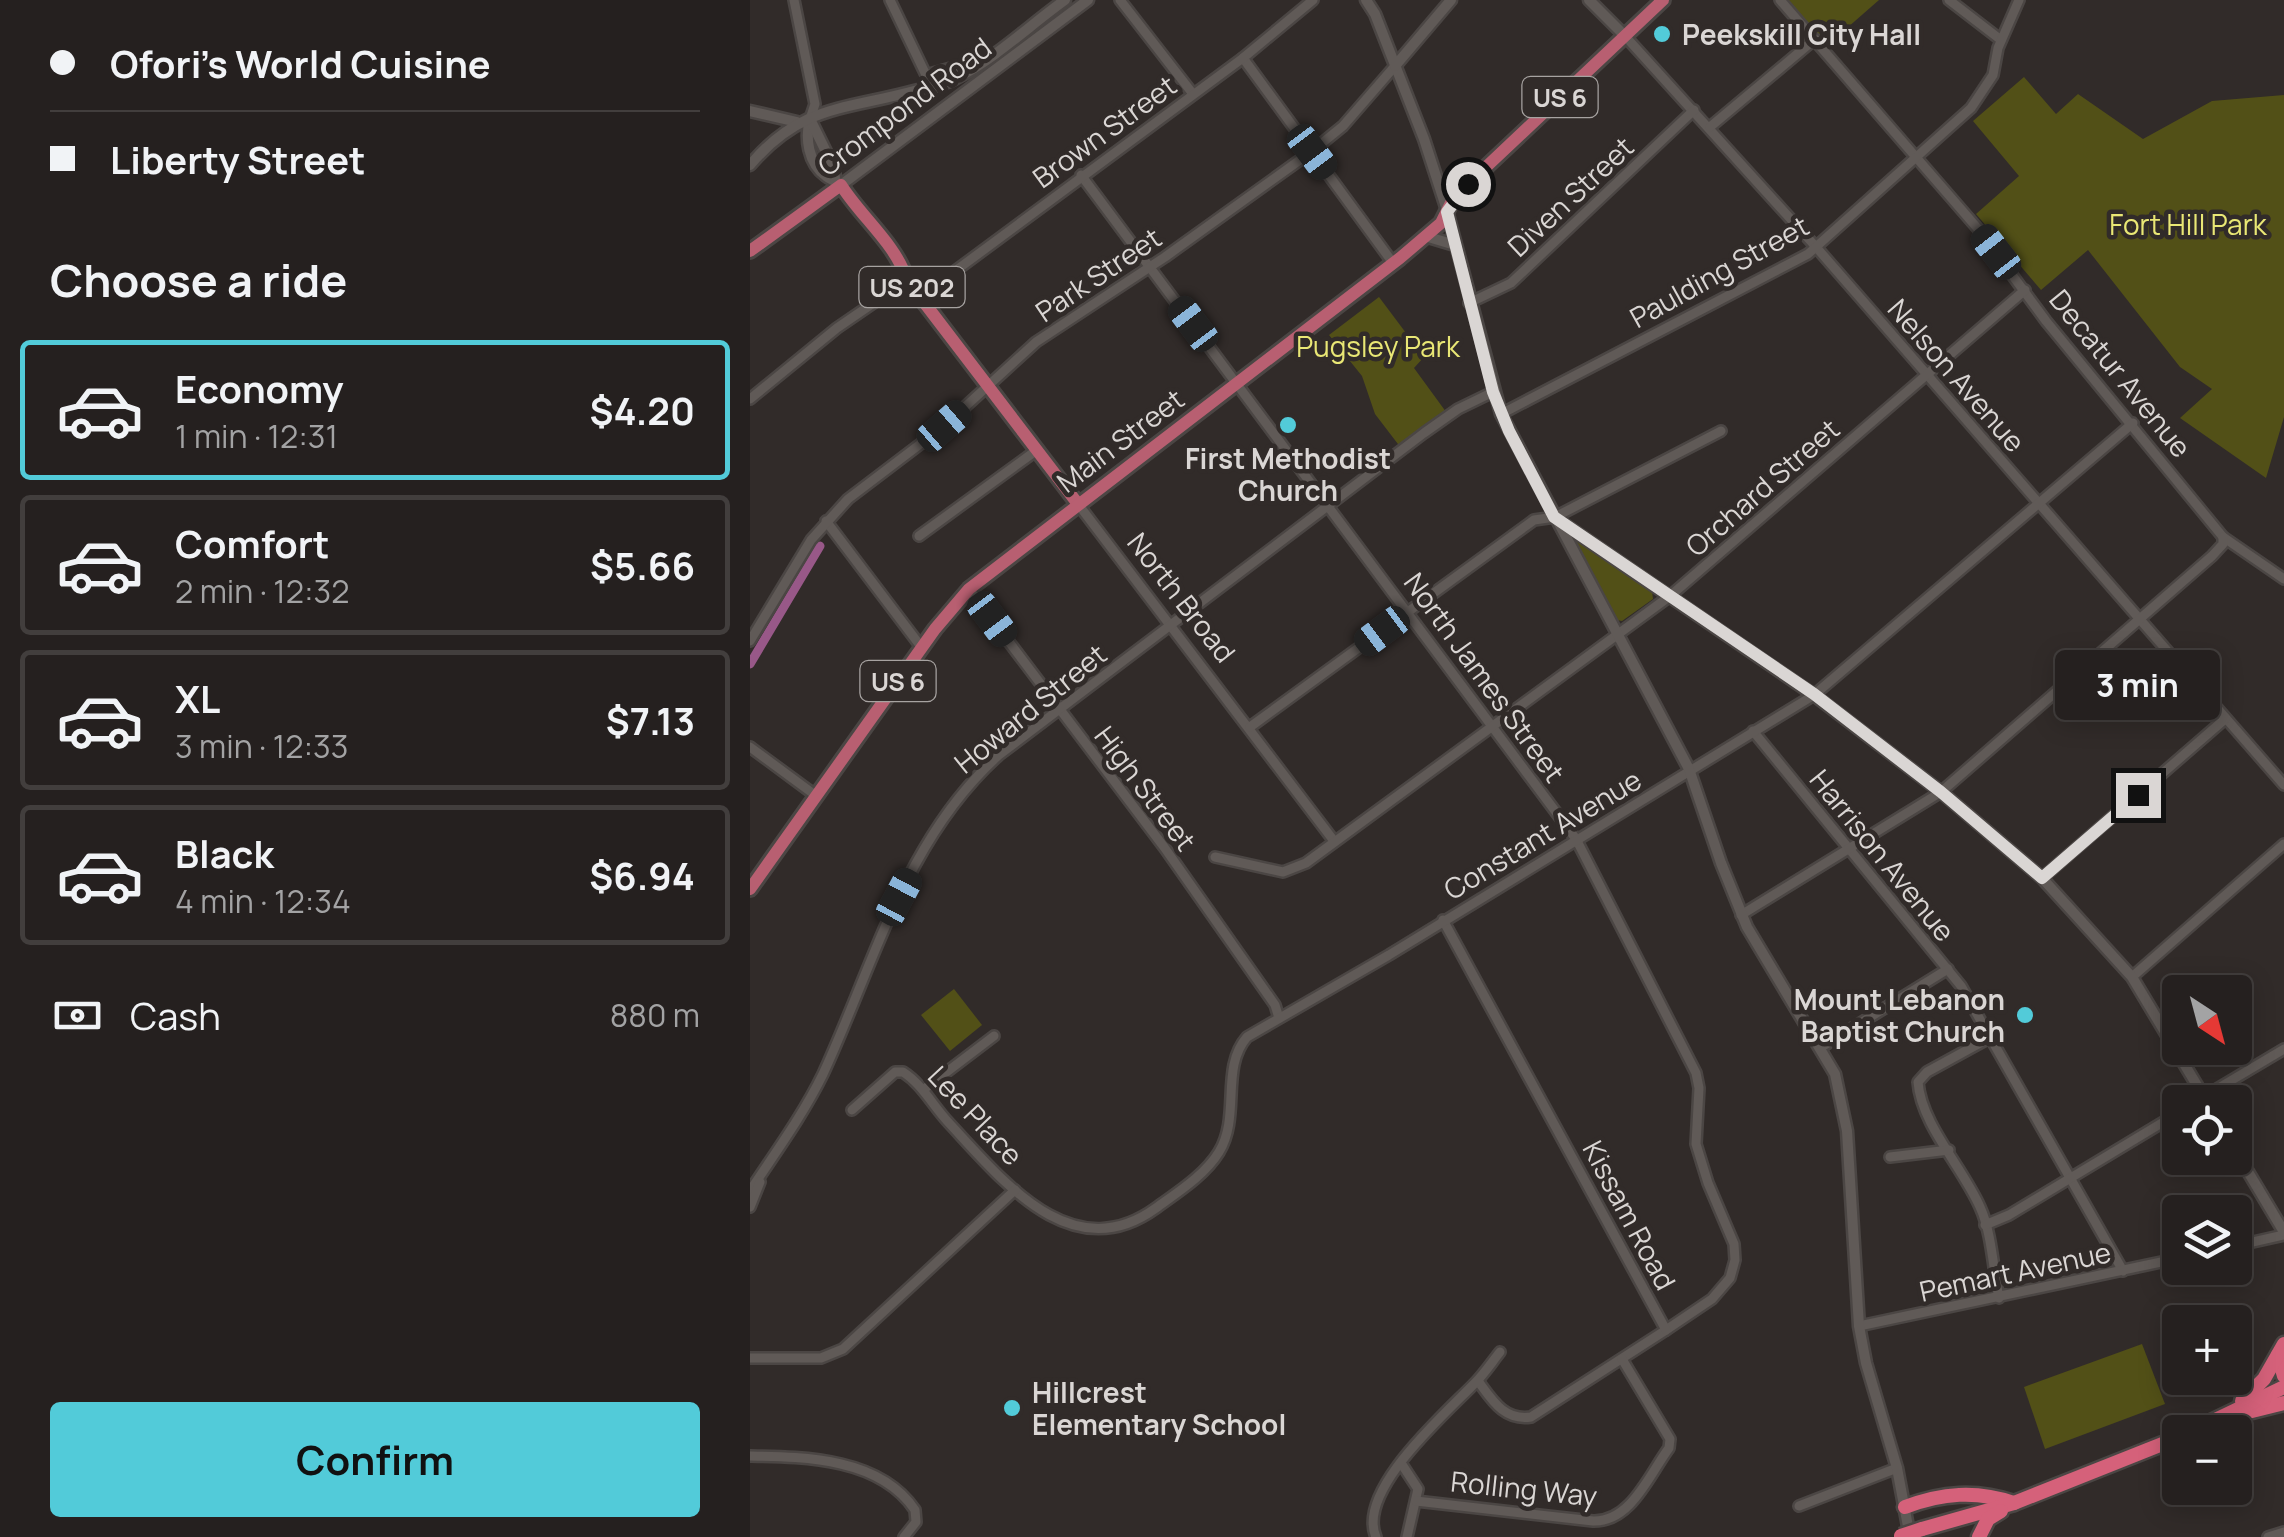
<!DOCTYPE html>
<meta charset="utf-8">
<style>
:root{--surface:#25201f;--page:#2d2828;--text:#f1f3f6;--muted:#a3a3a4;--line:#423e3d;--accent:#52cbd9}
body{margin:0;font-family:Manrope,sans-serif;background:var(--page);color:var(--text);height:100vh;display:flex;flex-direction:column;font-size:38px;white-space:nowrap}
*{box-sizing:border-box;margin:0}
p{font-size:32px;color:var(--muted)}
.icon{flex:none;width:55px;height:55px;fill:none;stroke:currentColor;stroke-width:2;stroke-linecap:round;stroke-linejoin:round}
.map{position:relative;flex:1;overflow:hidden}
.details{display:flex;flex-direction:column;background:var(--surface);width:750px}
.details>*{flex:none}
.top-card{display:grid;align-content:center;height:220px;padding:0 50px;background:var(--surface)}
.needle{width:65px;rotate:144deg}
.fabs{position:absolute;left:1412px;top:975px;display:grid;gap:20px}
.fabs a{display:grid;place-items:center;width:90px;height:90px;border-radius:10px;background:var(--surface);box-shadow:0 5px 25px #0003,0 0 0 2px var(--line);font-size:50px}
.end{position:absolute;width:45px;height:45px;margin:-22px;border:12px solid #dad6d4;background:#111;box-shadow:0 0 0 5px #111}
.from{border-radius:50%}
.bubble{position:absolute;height:70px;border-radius:10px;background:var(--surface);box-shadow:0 5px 25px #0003,0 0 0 2px var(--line);font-size:32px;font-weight:700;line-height:70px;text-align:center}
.car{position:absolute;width:30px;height:60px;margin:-30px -15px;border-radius:12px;box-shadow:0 0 8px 2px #0007;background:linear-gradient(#222 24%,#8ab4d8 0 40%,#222 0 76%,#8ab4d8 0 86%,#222 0)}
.top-card b{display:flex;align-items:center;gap:35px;height:95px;font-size:38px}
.top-card b+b{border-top:2px solid var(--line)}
.top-card i{width:25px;height:25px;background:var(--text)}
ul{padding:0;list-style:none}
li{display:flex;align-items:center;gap:30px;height:140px;margin:0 20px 15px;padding:0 30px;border:5px solid var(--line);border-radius:10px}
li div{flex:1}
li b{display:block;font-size:38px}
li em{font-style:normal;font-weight:700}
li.current{border-color:var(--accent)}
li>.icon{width:90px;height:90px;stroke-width:1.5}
h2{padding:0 50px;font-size:45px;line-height:120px}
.pay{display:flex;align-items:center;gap:25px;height:110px;padding:0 50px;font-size:38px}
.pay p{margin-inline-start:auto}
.button{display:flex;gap:20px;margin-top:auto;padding:20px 50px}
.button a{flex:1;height:115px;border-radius:10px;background:var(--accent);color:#111;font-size:40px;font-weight:700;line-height:115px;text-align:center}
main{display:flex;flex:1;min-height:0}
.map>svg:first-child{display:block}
.green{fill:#525017}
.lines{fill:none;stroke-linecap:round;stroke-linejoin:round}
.canal{stroke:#985888;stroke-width:9}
.minor-casing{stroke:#4b4644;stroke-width:14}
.tertiary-casing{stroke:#4b4644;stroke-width:15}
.primary-casing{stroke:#4b4644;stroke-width:18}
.trunk-casing{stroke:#4b4644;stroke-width:19}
.minor{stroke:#605a57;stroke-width:9}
.tertiary{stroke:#605a57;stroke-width:10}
.primary{stroke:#b85f71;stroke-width:12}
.trunk{stroke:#d5617a;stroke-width:14}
.trunk-bridge-casing{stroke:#4b4644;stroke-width:19;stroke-linecap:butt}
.trunk-bridge{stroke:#d5617a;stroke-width:14}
.route{stroke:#dad6d4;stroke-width:12}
.poi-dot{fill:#52cbd9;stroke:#312b29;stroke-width:4}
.labels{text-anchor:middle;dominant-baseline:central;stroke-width:9;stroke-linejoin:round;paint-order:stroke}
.shield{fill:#312b29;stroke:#a7a3a1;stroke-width:2.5}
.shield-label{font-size:25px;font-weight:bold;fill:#dad6d4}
.poi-label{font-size:28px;font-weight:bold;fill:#dad6d4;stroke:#312b29;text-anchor:start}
.street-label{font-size:28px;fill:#dad6d4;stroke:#312b29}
.park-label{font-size:28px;fill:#e9e775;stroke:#312b29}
</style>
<main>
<section class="details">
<div class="top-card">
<b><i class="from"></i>Ofori's World Cuisine</b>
<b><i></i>Liberty Street</b>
</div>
<h2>Choose a ride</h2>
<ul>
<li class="current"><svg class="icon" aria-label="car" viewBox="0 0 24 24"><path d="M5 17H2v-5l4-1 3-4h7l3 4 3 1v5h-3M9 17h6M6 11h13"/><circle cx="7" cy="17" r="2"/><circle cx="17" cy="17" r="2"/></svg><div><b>Economy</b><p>1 min · 12:31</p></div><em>$4.20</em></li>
<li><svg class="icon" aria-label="car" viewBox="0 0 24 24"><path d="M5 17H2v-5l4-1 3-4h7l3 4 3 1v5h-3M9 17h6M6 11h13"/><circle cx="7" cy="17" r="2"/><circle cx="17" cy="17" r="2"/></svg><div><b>Comfort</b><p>2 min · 12:32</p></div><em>$5.66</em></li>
<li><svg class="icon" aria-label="car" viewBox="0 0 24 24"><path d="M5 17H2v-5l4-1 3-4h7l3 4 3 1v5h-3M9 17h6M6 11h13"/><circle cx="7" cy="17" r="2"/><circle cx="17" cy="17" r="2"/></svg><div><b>XL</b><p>3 min · 12:33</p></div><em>$7.13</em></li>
<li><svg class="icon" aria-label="car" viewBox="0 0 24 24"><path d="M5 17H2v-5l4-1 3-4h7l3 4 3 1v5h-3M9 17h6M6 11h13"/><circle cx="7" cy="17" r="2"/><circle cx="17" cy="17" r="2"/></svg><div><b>Black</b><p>4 min · 12:34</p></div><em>$6.94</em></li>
</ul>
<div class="pay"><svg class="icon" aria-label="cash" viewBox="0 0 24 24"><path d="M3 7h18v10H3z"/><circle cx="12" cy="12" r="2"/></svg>Cash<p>880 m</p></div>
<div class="button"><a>Confirm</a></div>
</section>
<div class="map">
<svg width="1534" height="1537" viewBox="0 0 1534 1537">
<rect width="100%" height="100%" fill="#312b29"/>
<g class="green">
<polygon points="1030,0 1129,0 1073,49"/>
<polygon points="1274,77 1306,114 1328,94 1393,139 1462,101 1534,95 1534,417 1516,478 1430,418 1462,389 1430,367 1338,250 1291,290 1226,214 1269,176 1223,121"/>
<polygon points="629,297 674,357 664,368 699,416 651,448 625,414 612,376 579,335"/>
<polygon points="825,537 902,591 903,599 872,621 866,620 822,539"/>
<polygon points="204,989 232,1025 200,1051 171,1015"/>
<polygon points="1392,1344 1415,1404 1295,1449 1274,1387"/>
</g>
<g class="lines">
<polyline class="canal" points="0,664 70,546"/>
<defs>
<g id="minor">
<polyline points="44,0 65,104 60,119"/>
<polyline points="140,0 176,75 215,64 222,68"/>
<polyline points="370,0 443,94"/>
<polyline points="1030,0 1229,230 1296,321 1473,537 1534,579"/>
<polyline points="1199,0 1251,40"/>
<polyline points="875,36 1066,247 1534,785"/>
<polyline points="493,58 643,263"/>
<polyline points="960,127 1065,39"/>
<path d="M331 175 826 839 946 1073 949 1088 946 1144 958 1183 984 1244 985 1260 980 1278 962 1299 916 1330 781 1417C754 1421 742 1400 728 1381"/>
<polyline points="170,297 493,58 563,0"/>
<polyline points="719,303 761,283 944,110"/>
<polyline points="0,399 87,328 157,280"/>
<polyline points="751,414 1058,254 1221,108 1243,75 1248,48 1269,0"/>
<polyline points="328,504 584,841"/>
<polyline points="76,521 172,648"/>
<polyline points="169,536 287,450"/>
<polyline points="219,589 414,847 525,1005 529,1018"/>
<polyline points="0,641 61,540 98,499 194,426 286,342 415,257 561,152 593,126 645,66"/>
<polyline points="500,727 784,520 805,517 971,431"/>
<polyline points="1003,731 1211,986 1373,1271"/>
<polyline points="0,747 65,795"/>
<polyline points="465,857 533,872 556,863 920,596 1275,290"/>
<polyline points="1292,878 1475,719"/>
<polyline points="991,915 1191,792 1462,556 1473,544 1473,537"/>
<polyline points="693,920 916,1330"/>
<polyline points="1382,977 1534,844"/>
<path d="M1241 1037 1177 1072 1168 1082C1171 1124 1213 1168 1230 1207 1242 1233 1243 1269 1249 1298"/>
<polyline points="1070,1048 1198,969"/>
<polyline points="173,1090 244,1036"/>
<polyline points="1445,1102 1534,1049"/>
<path d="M102 1110 145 1072H153C172 1084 183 1106 199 1123 253 1181 322 1269 406 1208 428 1192 455 1175 469 1152 491 1116 470 1068 497 1037L639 955 1064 695 1383 423"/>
<polyline points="1140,1157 1199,1150"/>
<path d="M0 1191C25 1153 53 1115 73 1074 124 964 156 838 249 755L674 433 708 409 743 392"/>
<polyline points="0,1207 10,1182"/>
<polyline points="1235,1225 1259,1215 1430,1112"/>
<polyline points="1485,1246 1534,1235"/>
<polyline points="1109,1326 1430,1258"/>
<polyline points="0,1358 71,1358 93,1349 265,1190"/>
<path d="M0 1456C56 1457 130 1458 165 1510L166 1522 154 1537"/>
<polyline points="651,1463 668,1489 657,1537"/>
<path d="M666 1501 843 1521C881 1522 899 1475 919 1448L920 1439 872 1359"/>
<polyline points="1049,1506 1147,1468"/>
<path d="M626 1537C606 1491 695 1414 725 1383 734 1374 742 1362 750 1352"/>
<polyline points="1518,1537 1534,1532"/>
</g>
<g id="tertiary">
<polyline points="616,0 625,14 674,139 696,207 751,414 939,769 971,863 997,927 1085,1074 1097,1131 1109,1326 1116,1363 1147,1468 1160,1537"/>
<polyline points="839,0 875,36"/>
<polyline points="645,66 701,0"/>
<polyline points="0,111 47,122"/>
<path d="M60 119C55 138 58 163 76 176 81 180 86 181 91 185L338 0"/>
<polyline points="60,119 84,168 85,179"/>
<path d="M0 165C51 105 94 110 164 91 179 87 195 85 208 77 246 58 280 25 315 0"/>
<polyline points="675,236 705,245"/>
<polyline points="805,518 1064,695 1191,792 1292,878 1382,977 1457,1102"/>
<polyline points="1485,1150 1534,1232"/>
</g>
<g id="primary">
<path d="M0 251 91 185C111 217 146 244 157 280L328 504"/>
<polyline points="0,889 185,629 219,589 650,258 691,223 703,199 718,184 913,0"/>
</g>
<g id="trunk">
<polyline points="1528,1355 1534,1376"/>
<polyline points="1492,1401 1514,1379 1534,1344"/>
<polyline points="1498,1412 1534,1403"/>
<polyline points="1440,1432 1534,1387"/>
<path d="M1155 1507C1192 1493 1226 1490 1264 1503"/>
<polyline points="1172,1529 1264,1503 1430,1437"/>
<polyline points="1229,1537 1238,1519 1251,1511"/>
</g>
</defs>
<use href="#minor" class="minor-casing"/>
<use href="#tertiary" class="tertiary-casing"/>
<use href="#primary" class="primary-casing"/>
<use href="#trunk" class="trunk-casing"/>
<use href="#minor" class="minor"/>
<use href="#tertiary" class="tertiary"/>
<use href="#primary" class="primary"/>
<use href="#trunk" class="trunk"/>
<defs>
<polyline id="trunk-bridge" points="1151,1536 1172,1529"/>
</defs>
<use href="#trunk-bridge" class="trunk-bridge-casing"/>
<use href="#trunk-bridge" class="trunk-bridge"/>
</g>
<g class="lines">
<polyline class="route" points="718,184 697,212 743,392 759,431 804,517 1064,694 1191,792 1292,878 1388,795"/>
</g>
<g class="poi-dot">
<circle cx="912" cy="34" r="10"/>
<circle cx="538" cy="425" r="10"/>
<circle cx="1275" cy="1015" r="10"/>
<circle cx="262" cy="1408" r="10"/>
</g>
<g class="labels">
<g class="shield">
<rect x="772.5" y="77" width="75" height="40" rx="8"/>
<rect x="109.5" y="267" width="105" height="40" rx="8"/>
<rect x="110.5" y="661" width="75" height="40" rx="8"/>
</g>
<g class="shield-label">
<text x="810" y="97">US 6</text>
<text x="162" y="287">US 202</text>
<text x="148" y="681">US 6</text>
</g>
<g class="poi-label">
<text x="932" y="34">Peekskill City Hall</text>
<text x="538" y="458" text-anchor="middle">First Methodist<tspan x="538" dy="32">Church</tspan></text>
<text x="1255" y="999" text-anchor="end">Mount Lebanon<tspan x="1255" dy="32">Baptist Church</tspan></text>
<text x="282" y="1392">Hillcrest<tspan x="282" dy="32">Elementary School</tspan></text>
</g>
<g class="street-label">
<text transform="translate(154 106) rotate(-37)">Crompond Road</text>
<text transform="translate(354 131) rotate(-36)">Brown Street</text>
<text transform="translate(820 196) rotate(-43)">Diven Street</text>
<text transform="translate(969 271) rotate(-29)">Paulding Street</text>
<text transform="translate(348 274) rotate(-34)">Park Street</text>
<text transform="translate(1371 373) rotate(51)">Decatur Avenue</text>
<text transform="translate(1207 375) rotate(49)">Nelson Avenue</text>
<text transform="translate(370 440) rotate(-37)">Main Street</text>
<text transform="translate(1012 487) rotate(-41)">Orchard Street</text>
<text transform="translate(432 597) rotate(52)">North Broad</text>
<text transform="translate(735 677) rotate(54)">North James Street</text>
<text transform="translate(280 708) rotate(-39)">Howard Street</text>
<text transform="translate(396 788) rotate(53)">High Street</text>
<text transform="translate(792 834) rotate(-31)">Constant Avenue</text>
<text transform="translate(1133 855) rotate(51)">Harrison Avenue</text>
<text transform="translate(226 1115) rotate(47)">Lee Place</text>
<text transform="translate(880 1215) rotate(62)">Kissam Road</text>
<text transform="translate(1265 1271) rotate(-12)">Pemart Avenue</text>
<text transform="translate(774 1488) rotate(6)">Rolling Way</text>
</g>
<g class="park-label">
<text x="1438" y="224">Fort Hill Park</text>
<text x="628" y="346">Pugsley Park</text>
</g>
</g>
</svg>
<div class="fabs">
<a><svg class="needle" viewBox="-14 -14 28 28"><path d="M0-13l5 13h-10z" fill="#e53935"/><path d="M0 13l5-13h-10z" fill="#a3a3a4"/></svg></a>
<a><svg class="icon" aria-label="locate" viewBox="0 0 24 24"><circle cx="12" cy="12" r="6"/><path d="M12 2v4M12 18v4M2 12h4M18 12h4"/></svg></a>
<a><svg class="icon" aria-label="layers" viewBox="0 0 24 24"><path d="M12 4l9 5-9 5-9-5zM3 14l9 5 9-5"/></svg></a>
<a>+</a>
<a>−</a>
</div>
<i class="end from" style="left:718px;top:184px"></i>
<i class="end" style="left:1388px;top:795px"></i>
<div class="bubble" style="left:1305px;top:650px;width:165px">3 min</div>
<i class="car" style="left:562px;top:152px;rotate:143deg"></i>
<i class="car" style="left:1246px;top:252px;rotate:322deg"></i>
<i class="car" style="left:443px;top:324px;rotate:323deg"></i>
<i class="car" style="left:194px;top:426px;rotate:49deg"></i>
<i class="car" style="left:242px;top:619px;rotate:143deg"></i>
<i class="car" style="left:632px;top:631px;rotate:233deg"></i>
<i class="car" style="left:149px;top:897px;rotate:28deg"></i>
</div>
</main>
